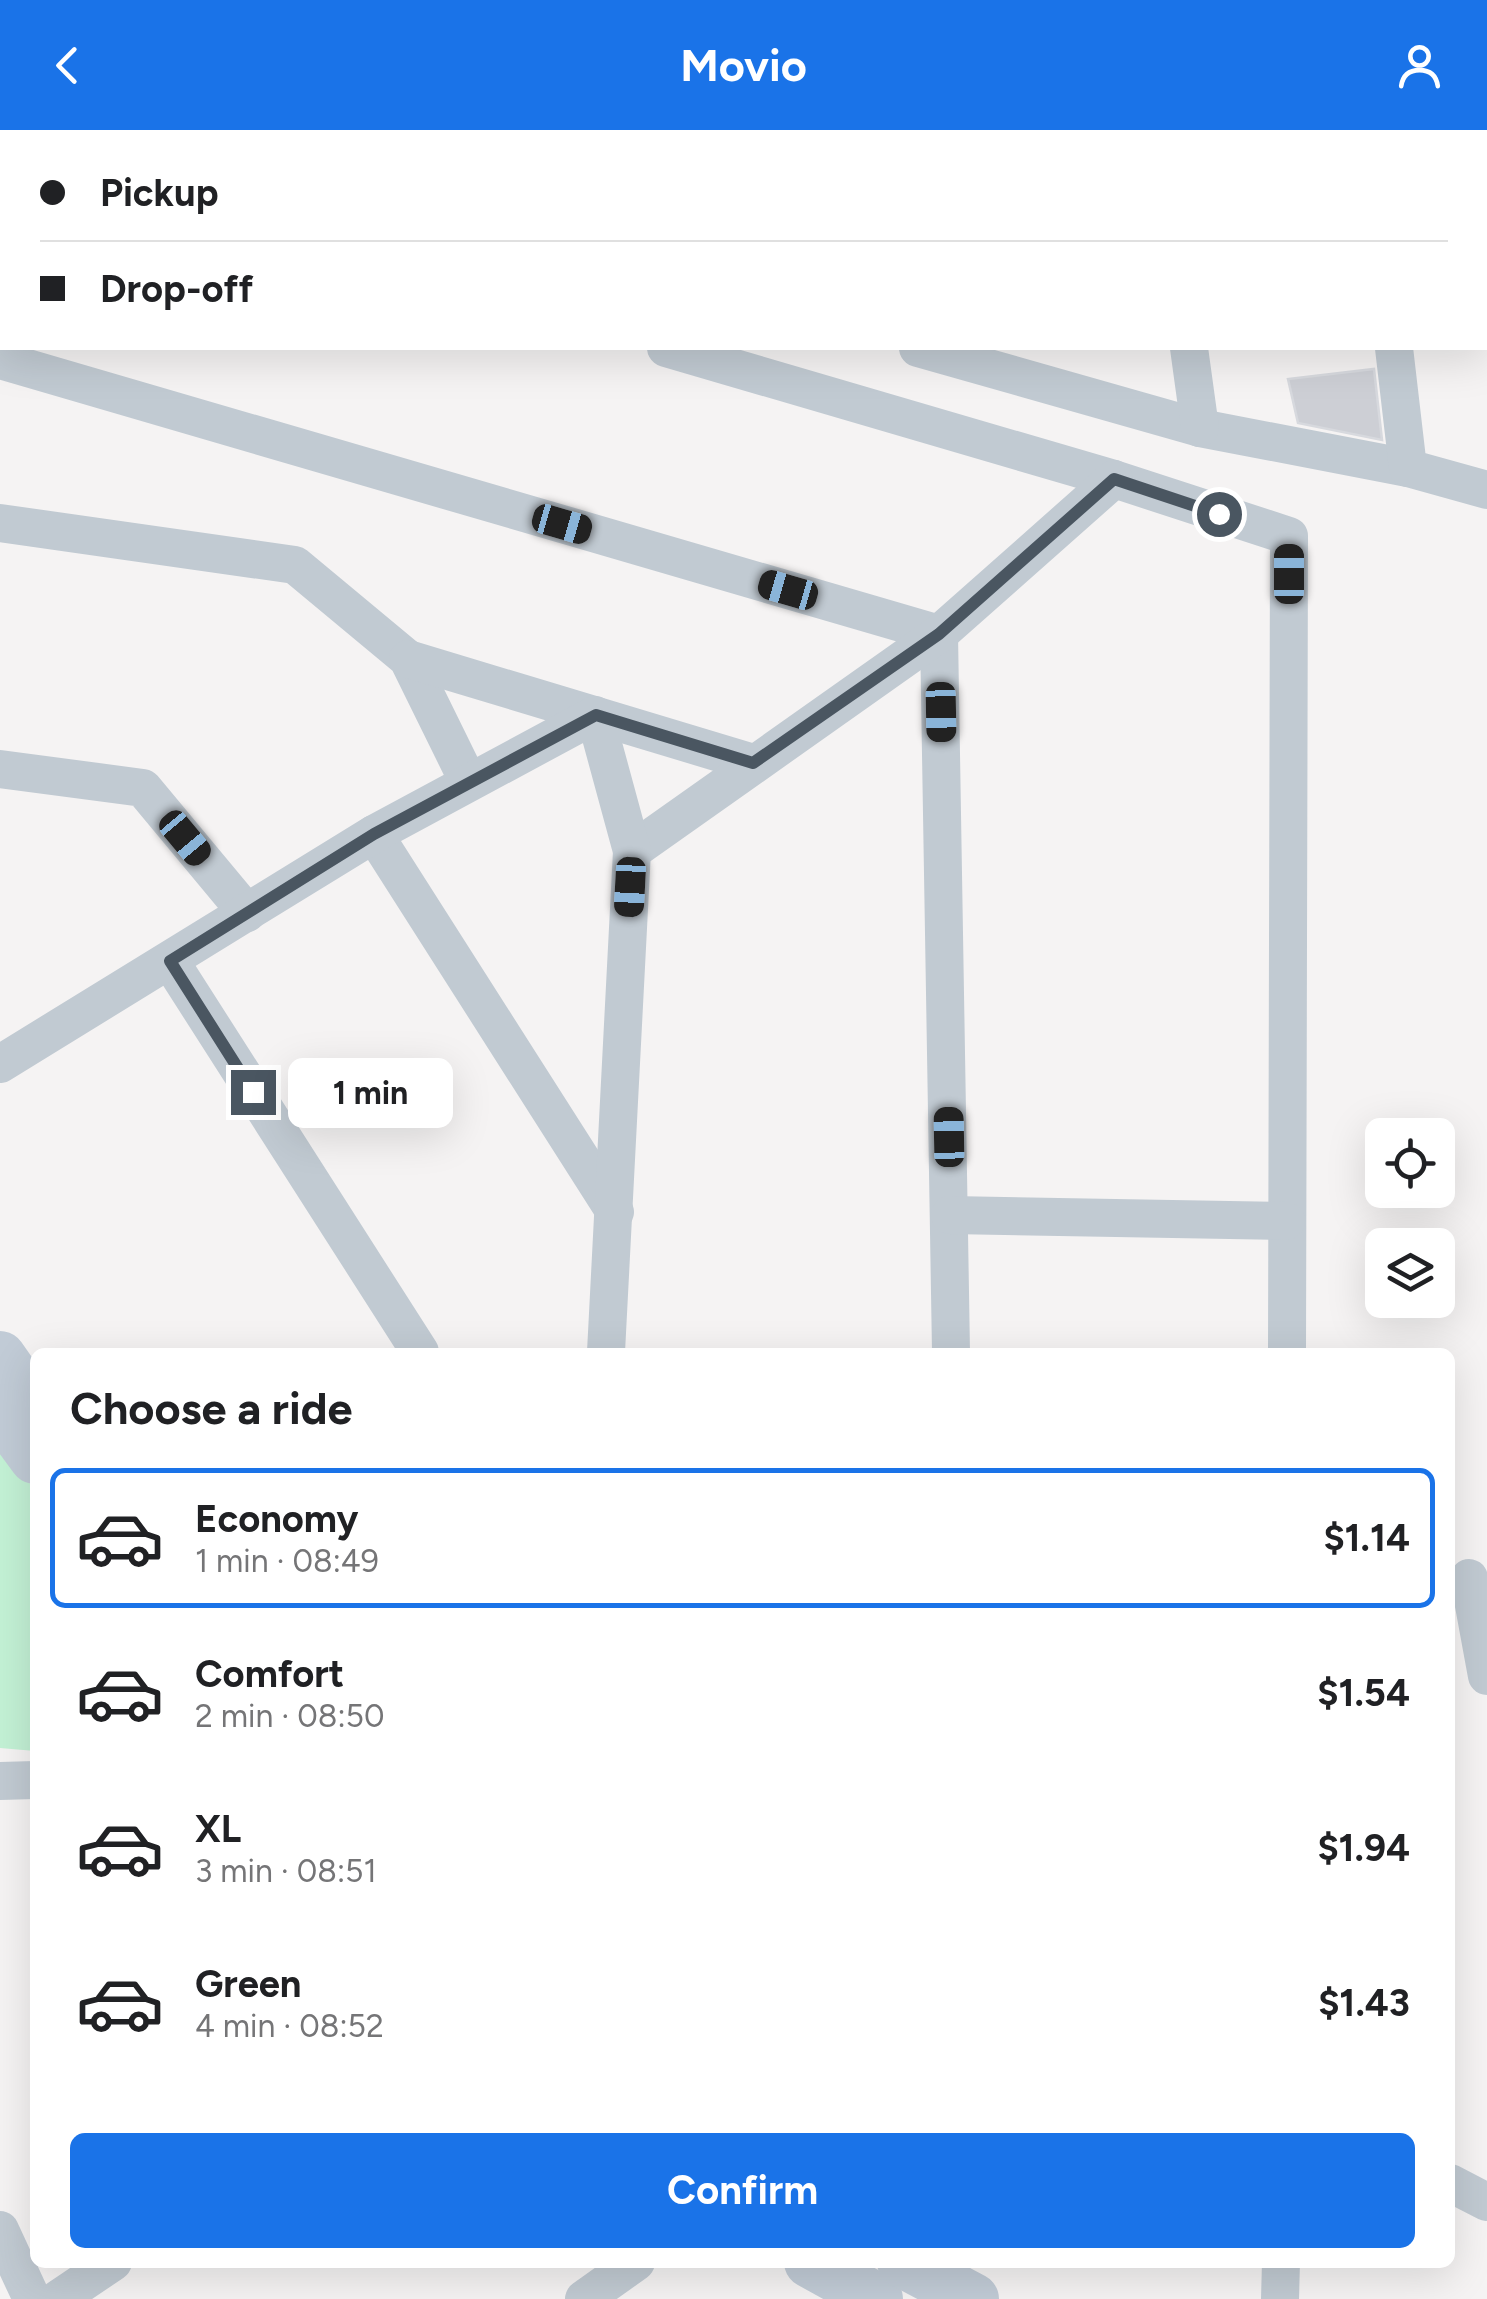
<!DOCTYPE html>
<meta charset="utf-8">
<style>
:root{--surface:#fff;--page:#f6f6f6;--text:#202124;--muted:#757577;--line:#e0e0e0;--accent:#1a73e8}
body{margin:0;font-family:Figtree,sans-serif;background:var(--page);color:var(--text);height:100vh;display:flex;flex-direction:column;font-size:38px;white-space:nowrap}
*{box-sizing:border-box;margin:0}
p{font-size:32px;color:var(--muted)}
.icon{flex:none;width:55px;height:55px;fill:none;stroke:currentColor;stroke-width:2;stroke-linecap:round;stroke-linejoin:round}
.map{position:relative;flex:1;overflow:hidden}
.drawer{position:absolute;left:30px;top:1218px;width:1425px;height:920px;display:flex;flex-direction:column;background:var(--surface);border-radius:15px;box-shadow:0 10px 40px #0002}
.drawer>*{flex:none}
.top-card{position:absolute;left:0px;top:0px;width:1488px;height:220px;box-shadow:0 10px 40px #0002;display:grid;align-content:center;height:220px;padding:0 40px;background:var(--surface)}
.tools{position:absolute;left:1365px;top:988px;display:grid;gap:20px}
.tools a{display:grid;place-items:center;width:90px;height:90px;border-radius:15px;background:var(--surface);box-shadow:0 10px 40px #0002;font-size:50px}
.end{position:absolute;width:45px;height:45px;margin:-22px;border:12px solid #4a5661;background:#fff;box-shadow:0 0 0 5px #fff}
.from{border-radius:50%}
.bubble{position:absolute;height:70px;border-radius:15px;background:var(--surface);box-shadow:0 10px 40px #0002;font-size:32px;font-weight:700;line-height:70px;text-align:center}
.car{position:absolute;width:30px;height:60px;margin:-30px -15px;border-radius:12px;box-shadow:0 0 8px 2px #0007;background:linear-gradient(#222 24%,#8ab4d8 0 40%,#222 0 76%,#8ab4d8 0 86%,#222 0)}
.top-card b{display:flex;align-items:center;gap:35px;height:95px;font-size:38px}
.top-card b+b{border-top:2px solid var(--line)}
.top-card i{width:25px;height:25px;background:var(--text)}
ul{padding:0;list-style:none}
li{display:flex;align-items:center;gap:30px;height:140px;margin:0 20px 15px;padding:0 20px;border:5px solid transparent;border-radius:15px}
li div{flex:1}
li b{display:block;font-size:38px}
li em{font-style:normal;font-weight:700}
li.selected{border-color:var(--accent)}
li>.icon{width:90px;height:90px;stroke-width:1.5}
h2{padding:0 40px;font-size:45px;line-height:120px}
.action{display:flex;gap:20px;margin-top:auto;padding:20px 40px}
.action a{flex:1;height:115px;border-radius:15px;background:var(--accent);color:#fff;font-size:40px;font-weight:700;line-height:115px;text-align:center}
header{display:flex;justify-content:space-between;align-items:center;height:130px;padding:0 40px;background:var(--accent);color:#fff;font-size:45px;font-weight:700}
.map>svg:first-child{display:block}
.green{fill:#c3f1d5}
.building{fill:#cdcfd5;stroke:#d7d9de;stroke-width:2.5}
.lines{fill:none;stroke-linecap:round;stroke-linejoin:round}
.street{stroke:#c1cad2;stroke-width:38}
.secondary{stroke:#c1cbd6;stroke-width:52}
.route{stroke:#4a5661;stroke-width:12}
</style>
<header><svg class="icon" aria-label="back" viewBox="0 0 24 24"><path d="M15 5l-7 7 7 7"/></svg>Movio<svg class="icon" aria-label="person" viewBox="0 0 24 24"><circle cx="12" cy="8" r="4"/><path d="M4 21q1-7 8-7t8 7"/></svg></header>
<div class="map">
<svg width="1487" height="2169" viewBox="0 0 1487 2169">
<rect width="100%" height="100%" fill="#f5f3f3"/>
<polygon class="green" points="0,1310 35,1361 35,1621 0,1618"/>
<polygon class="building" points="1374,239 1382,310 1298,293 1288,249"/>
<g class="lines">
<g class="street">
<polyline points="171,0 179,2"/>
<polyline points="393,0 394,2"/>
<polyline points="642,0 642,2"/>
<polyline points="893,0 894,2"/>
<polyline points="1160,0 1160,2"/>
<polyline points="1368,0 1368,2"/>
<polyline points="0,22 2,23"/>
<polyline points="666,218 1114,349 1289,406 1287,1222"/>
<polyline points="918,218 1200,298 1408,338"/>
<polyline points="1189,218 1200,298"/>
<polyline points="1394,218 1408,338 1487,360"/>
<polyline points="0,230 939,504"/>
<polyline points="0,393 295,435 408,529 468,651"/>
<polyline points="939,504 951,1222"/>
<polyline points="408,529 753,633"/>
<polyline points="0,639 143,658 247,783"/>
<polyline points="374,704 615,1082"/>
<polyline points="632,721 939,504 1114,349"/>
<polyline points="170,831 420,1222"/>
<polyline points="0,934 374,704 595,585 632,721 606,1222"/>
<polyline points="950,1085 1286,1091"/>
<polyline points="1469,1448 1487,1546"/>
<polyline points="0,1651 35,1650"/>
<polyline points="1450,2053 1487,2072"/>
<polyline points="0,2100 32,2169"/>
<polyline points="58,2169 113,2132"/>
<polyline points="584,2169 636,2132"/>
<polyline points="1280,2169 1281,2132"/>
</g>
<g class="secondary">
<polyline points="0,1227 35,1277"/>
<polyline points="0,1280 35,1328"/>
<polyline points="810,2132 877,2169"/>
<polyline points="903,2132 973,2169"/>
</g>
</g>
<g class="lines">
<polyline class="route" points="253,962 170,831 374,704 596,585 753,633 939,504 1114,349 1219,384"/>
</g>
</svg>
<div class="tools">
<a><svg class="icon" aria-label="locate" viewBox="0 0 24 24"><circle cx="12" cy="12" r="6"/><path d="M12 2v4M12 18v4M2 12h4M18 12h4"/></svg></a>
<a><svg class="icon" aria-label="layers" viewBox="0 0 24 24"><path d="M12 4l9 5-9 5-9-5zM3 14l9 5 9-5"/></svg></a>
</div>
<i class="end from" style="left:1219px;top:384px"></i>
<i class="end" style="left:253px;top:962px"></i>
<div class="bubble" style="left:288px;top:928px;width:165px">1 min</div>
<i class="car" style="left:562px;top:394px;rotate:106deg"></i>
<i class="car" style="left:1289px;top:444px;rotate:0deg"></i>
<i class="car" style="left:788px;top:460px;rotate:286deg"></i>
<i class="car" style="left:941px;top:582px;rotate:179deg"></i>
<i class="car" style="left:185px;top:708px;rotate:140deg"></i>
<i class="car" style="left:630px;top:757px;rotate:183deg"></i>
<i class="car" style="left:949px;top:1007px;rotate:359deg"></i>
<div class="top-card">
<b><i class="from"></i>Pickup</b>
<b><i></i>Drop-off</b>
</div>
<section class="drawer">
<h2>Choose a ride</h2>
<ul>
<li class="selected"><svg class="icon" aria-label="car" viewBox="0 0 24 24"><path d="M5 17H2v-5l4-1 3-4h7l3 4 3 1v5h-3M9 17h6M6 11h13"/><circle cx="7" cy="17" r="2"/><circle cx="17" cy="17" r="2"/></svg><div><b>Economy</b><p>1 min · 08:49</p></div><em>$1.14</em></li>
<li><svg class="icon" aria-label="car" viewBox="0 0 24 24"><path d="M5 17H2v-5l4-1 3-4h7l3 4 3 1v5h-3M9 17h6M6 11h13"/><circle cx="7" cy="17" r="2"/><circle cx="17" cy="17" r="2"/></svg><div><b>Comfort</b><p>2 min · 08:50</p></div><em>$1.54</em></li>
<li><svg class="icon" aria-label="car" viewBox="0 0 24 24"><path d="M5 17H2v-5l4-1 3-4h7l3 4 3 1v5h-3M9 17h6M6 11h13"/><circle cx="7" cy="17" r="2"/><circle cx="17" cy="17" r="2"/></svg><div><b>XL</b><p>3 min · 08:51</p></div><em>$1.94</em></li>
<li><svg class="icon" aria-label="car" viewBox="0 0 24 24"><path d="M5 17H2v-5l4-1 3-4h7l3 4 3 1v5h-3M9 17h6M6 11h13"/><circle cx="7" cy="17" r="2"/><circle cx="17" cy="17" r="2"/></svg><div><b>Green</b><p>4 min · 08:52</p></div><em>$1.43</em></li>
</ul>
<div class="action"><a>Confirm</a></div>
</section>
</div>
